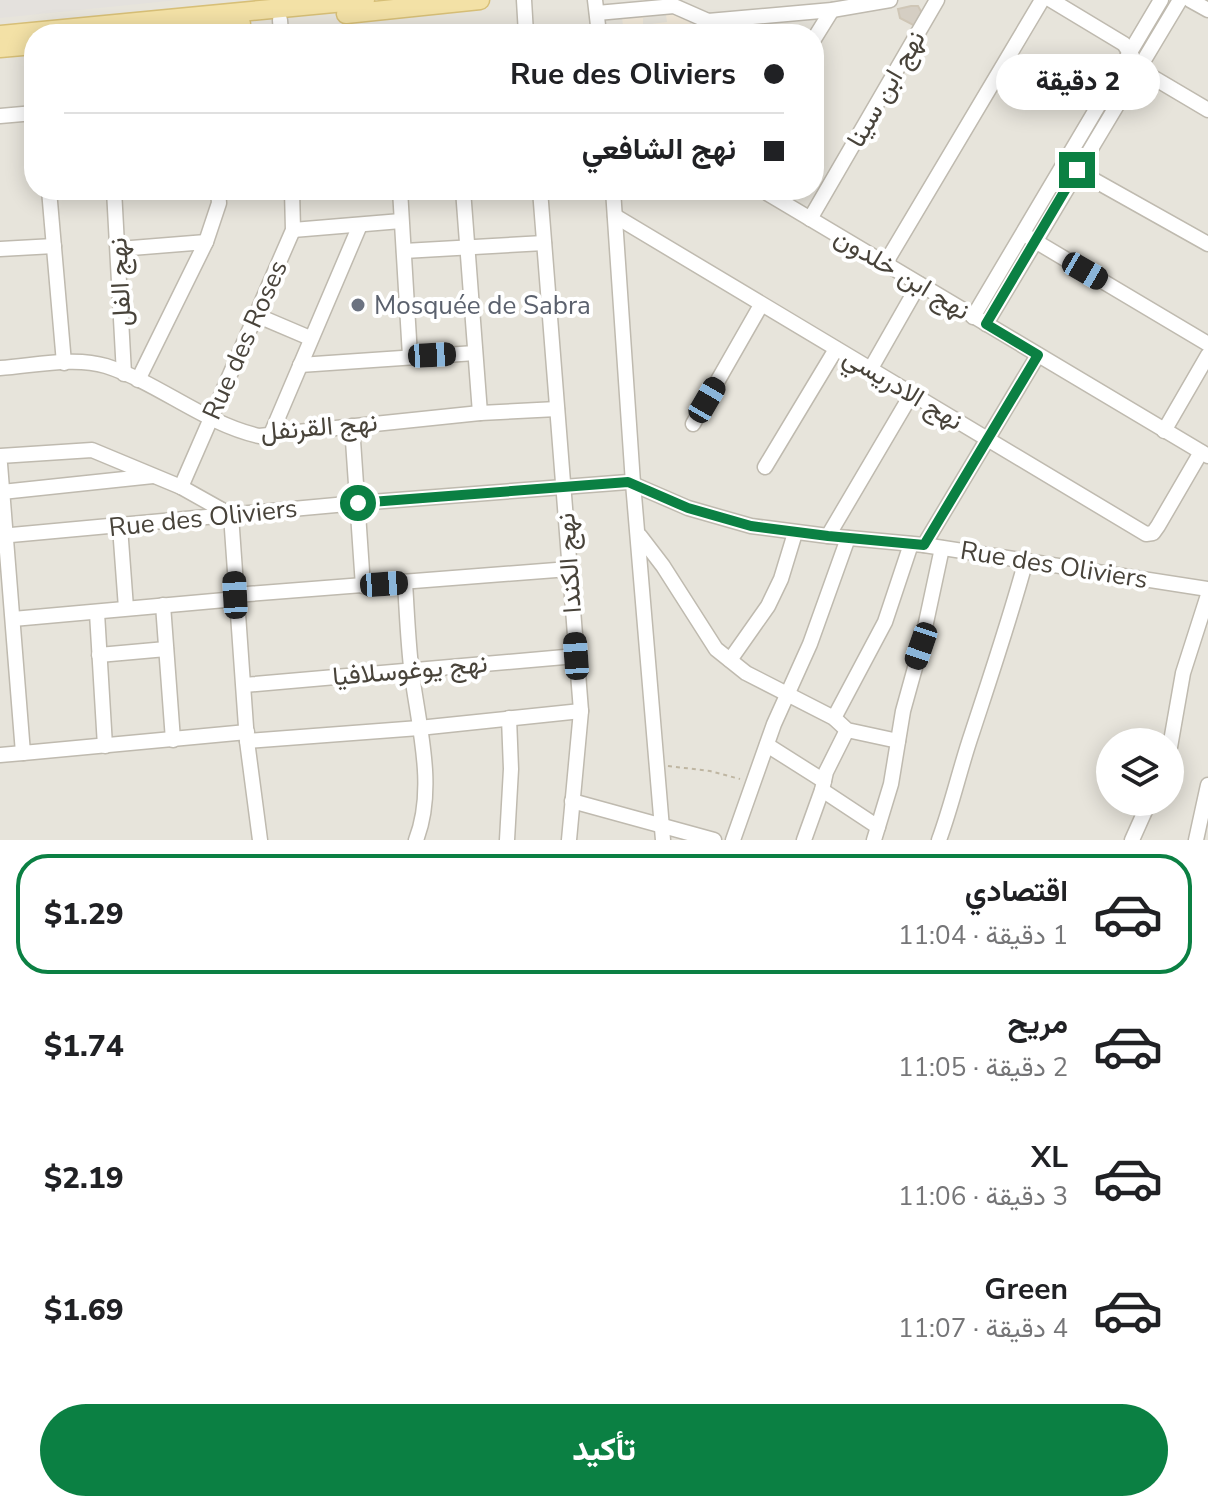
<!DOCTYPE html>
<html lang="ar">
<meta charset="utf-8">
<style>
:root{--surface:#fff;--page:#f2f2f2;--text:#202124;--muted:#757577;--line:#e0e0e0;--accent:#0b8043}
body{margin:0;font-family:"Nunito Sans",Vazirmatn,sans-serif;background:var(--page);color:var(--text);direction:rtl;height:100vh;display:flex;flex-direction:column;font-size:30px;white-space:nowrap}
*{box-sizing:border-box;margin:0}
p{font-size:26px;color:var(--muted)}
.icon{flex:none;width:44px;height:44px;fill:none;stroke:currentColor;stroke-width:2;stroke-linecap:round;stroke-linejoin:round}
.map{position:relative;height:840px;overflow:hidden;direction:ltr}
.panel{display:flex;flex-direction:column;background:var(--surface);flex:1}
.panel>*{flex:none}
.hud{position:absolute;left:24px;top:24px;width:800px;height:176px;border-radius:32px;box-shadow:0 4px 20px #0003;direction:rtl;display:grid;align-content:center;height:176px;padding:0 40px;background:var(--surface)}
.tools{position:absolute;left:1096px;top:728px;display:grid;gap:16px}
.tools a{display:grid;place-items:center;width:88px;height:88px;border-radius:50%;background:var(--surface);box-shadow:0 4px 20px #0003;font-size:40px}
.end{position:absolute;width:36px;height:36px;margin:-18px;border:10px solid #0b8043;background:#fff;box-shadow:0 0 0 4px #fff}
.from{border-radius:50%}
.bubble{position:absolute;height:56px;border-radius:28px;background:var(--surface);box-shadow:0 4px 20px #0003;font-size:26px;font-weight:800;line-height:56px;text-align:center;direction:rtl}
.car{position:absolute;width:24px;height:48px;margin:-24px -12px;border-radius:10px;box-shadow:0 0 6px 2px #0007;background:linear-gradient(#222 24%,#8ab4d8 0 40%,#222 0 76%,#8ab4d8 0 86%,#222 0)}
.hud b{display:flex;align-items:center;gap:28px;height:76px;font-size:30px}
.hud b+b{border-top:2px solid var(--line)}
.hud i{width:20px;height:20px;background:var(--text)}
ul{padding:14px 0 0;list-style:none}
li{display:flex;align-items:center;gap:24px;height:120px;margin:0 16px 12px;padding:0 24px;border:4px solid transparent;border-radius:32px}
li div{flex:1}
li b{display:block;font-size:30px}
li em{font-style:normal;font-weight:800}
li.active{border-color:var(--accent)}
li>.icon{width:72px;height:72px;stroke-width:1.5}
.button{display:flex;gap:16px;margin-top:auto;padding:16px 40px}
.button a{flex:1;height:92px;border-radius:48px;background:var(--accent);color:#fff;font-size:32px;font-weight:800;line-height:92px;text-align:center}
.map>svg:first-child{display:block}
.residential{fill:#e7e4db;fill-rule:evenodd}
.commercial{fill:#f3eada}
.industrial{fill:#e4e1dd}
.building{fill:#d5cec3;stroke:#cfc6b6;stroke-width:2}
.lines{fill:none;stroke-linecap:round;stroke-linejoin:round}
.minor-casing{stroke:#bfbaaf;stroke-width:17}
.major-casing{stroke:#d7bf77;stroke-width:21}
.path{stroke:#bfb6a2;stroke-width:2;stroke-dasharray:4 4;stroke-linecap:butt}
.minor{stroke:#fff;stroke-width:14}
.major{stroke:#f3e1a6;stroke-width:18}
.route{stroke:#0b8043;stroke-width:10}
.worship-dot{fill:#6b7280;stroke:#fff;stroke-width:3}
.labels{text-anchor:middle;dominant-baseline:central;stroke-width:8;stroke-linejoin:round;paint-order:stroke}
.street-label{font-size:26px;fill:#48433a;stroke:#fff}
.worship-label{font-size:26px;fill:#5b616d;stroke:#fff;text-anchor:start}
</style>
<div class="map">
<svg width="1208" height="840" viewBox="0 0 1208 840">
<rect width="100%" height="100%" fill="#f4f2ec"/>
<path class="residential" d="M0 0H1208V840H0ZM34 34H814V190H34ZM1110 742H1170V802H1110Z"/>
<polygon class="commercial" points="642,0 650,0 653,16 643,18 643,25 667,22 665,9 681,8 683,18 689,18 691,34 610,34 610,30 623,27 622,16 642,5"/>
<polygon class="industrial" points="0,0 178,0 0,18"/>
<polygon class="building" points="911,6 918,6 923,15 917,27 900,18 898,9"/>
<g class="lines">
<defs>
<g id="minor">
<polyline points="524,0 526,34"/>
<polyline points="595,0 599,34"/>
<polyline points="1051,0 1124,44 1139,67 1149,75 1208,110"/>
<polyline points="1190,0 1208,10"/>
<polyline points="597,13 674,6 708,21"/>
<polyline points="280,20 281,34"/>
<polyline points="704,34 708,21 832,10 890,0"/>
<polyline points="814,39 832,10"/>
<polyline points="0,116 34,113"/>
<polyline points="1069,166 1208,244"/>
<polyline points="49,190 64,363"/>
<polyline points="114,190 124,374"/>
<polyline points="400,190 410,356"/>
<polyline points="463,190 480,413"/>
<polyline points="540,190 581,711 569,840"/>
<polyline points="613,190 633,483 663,840"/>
<polyline points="762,190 1208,456"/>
<polyline points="615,216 1146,534 1153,533 1158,526 1201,452"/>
<polyline points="810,219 937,0"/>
<polyline points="293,230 401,221"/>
<polyline points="1030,238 1208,344"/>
<polyline points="0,249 54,246"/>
<polyline points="119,249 206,242"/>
<polyline points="404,251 544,243"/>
<polyline points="885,264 1042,0"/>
<polyline points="256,315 310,338"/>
<polyline points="973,317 1161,0"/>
<polyline points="986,324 1180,0"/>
<polyline points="300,365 475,353"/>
<path d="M0 368C33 366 74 356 106 366 159 383 203 423 259 436L480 413 557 409"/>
<polyline points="870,370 919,284"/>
<polyline points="138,380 206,242 219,203 218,190"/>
<polyline points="693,424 761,305"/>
<polyline points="352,426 363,586"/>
<polyline points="1164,431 1208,355"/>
<polyline points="271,434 360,225"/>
<polyline points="0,456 92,450 181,487 231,515 247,741 260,840"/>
<polyline points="0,464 23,753 247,732"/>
<polyline points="765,467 836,349"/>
<polyline points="181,487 293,230 292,190"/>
<polyline points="2,492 153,476"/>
<polyline points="120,527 126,608"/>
<polyline points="0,536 358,503 628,482 688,508 751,526 828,536 924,545 1208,589"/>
<polyline points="640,536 663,566 716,649 746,673 834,718 847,730 898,741"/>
<polyline points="828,536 911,395"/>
<polyline points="924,545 1038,355"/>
<path d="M405 583C407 613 408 644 412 675 419 728 436 789 416 840"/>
<polyline points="235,595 569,569"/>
<polyline points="163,605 173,740"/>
<polyline points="97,613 105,746"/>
<polyline points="13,619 236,599"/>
<polyline points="99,655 166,649"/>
<polyline points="730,660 768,606 781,579 795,533"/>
<polyline points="244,685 576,656"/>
<polyline points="834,718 885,622 911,544"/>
<polyline points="247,741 419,728 581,711"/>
<polyline points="767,745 824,781"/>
<polyline points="1170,747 1183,673 1208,595"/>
<polyline points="0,755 23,753"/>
<polyline points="822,790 878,827"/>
<polyline points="572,801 714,840"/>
<polyline points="507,840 511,769 509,718"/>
<polyline points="733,840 774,724 810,644 848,538"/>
<polyline points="804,840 822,790 826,772 847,730"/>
<polyline points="874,840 891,784 903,711 921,646 942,548"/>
<path d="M939 840C952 805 960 768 972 733 991 675 1010 619 1026 560"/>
<polyline points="1132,840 1149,802"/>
<polyline points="1196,840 1208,785"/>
</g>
<g id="major">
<polyline points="346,14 480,0"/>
<polyline points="145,34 241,24"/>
<polyline points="0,35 365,0"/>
<polyline points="0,48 34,45"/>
</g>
</defs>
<use href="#minor" class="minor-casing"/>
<use href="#major" class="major-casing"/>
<polyline class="path" points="668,766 710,771 740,779"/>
<use href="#minor" class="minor"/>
<use href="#major" class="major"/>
</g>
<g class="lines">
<polyline class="route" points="358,503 628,482 688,508 751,526 828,536 924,545 1038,355 986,324 1077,170"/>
</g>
<circle class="worship-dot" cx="358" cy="305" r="8"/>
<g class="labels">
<g class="street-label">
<text transform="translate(886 89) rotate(-60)">نهج ابن سينا</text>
<text transform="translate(902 274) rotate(31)">نهج ابن خلدون</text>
<text transform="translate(120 282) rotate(-93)">نهج الفل</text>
<text transform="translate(245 340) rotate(-66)">Rue des Roses</text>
<text transform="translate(903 389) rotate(31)">نهج الادريسي</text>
<text transform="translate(319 427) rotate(-5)">نهج القرنفل</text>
<text transform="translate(203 518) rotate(-6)">Rue des Oliviers</text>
<text transform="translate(569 563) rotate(-94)">نهج الكندا</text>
<text transform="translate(1054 565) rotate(9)">Rue des Oliviers</text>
<text transform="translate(410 670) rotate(-5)">نهج يوغوسلافيا</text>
</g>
<g class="worship-label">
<text x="374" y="305">Mosquée de Sabra</text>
</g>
</g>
</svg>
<div class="tools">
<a><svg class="icon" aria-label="layers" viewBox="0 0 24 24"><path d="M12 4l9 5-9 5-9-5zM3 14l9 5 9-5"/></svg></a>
</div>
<i class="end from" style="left:358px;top:503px"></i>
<i class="end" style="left:1077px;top:170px"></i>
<div class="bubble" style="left:996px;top:54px;width:164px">2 دقيقة</div>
<i class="car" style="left:1085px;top:271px;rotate:120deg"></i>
<i class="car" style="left:432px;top:355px;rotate:87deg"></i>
<i class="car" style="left:707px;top:400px;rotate:30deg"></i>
<i class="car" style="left:384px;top:584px;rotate:86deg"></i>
<i class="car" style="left:235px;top:595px;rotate:357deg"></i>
<i class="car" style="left:921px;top:646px;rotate:199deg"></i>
<i class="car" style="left:576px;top:656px;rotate:356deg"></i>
<div class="hud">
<b><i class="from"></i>Rue des Oliviers</b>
<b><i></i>نهج الشافعي</b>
</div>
</div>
<section class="panel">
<ul>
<li class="active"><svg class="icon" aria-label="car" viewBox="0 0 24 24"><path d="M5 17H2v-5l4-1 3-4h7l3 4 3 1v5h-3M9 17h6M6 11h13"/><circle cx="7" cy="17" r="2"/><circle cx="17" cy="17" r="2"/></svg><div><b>اقتصادي</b><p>1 دقيقة · 11:04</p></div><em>$1.29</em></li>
<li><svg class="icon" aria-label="car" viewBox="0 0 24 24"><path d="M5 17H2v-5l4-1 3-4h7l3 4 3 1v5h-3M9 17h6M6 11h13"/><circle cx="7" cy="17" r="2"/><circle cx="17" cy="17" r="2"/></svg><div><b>مريح</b><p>2 دقيقة · 11:05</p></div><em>$1.74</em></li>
<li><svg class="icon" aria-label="car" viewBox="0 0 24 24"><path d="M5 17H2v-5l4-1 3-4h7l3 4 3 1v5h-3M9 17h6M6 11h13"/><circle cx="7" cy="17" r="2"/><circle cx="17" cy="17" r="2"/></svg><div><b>XL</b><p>3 دقيقة · 11:06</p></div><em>$2.19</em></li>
<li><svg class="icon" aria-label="car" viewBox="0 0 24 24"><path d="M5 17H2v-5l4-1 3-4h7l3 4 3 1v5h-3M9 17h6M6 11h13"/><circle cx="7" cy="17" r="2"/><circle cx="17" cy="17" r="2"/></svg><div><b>Green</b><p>4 دقيقة · 11:07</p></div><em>$1.69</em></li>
</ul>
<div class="button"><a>تأكيد</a></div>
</section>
